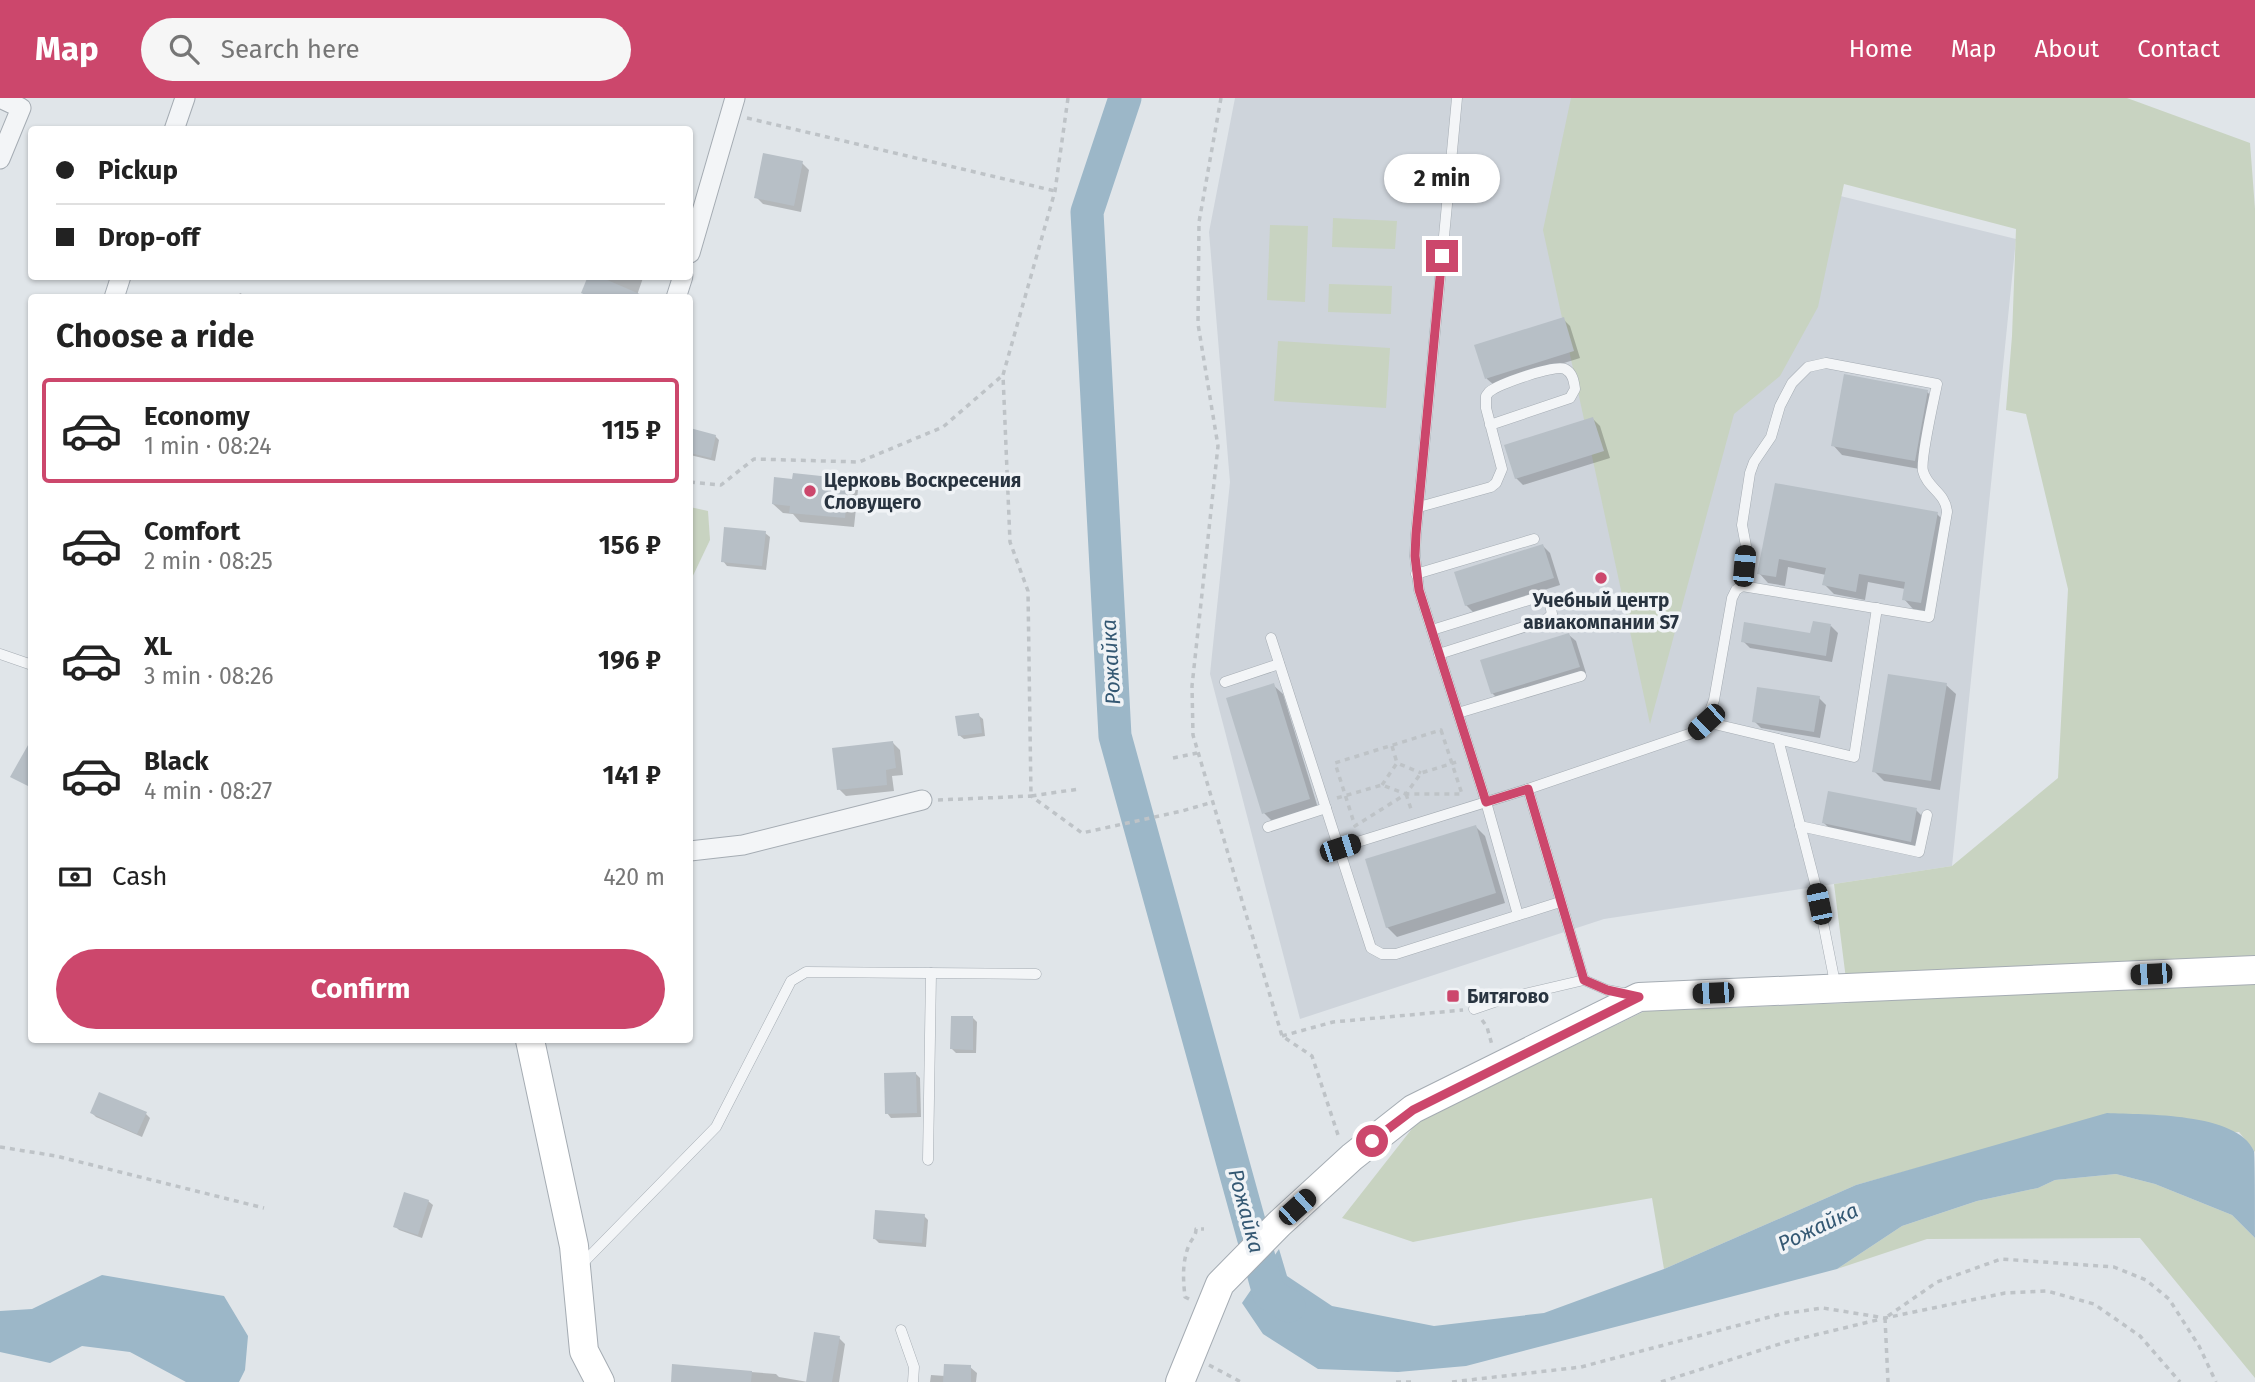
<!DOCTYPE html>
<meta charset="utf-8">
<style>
:root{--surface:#fff;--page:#f6f6f6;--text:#222;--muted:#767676;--line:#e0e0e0;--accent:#cc476c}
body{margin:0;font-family:"Fira Sans",sans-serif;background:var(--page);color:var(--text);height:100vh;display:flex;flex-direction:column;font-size:26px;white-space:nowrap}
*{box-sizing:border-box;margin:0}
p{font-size:23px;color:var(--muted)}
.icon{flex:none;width:38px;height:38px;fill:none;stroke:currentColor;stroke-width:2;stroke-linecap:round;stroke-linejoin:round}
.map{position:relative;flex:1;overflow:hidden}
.side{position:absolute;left:28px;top:196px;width:665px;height:749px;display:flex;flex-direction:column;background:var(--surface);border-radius:7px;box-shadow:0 2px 5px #0004}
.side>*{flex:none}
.guide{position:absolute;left:28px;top:28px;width:665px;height:154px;border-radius:7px;box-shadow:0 2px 5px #0004;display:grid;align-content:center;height:154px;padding:0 28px;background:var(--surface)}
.end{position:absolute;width:32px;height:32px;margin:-16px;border:9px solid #cc476c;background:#fff;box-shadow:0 0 0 4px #fff}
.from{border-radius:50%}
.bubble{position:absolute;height:49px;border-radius:24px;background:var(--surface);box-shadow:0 2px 5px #0004;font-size:23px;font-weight:700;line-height:49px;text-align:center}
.car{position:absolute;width:21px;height:42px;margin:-21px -10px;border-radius:9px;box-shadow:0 0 5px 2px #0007;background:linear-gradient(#222 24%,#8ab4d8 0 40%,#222 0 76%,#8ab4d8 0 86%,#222 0)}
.guide b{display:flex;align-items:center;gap:24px;height:66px;font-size:26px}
.guide b+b{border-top:2px solid var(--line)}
.guide i{width:18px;height:18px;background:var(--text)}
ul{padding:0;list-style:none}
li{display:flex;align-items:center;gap:21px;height:105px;margin:0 14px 10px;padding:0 14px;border:4px solid transparent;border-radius:7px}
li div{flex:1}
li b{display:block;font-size:26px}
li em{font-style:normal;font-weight:700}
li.on{border-color:var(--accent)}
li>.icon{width:63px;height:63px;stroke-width:1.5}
h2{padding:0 28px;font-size:32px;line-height:84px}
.pay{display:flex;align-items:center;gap:18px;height:77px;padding:0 28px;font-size:26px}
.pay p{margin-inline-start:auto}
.primary-button{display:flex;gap:14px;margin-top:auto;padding:14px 28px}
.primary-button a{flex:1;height:80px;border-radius:42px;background:var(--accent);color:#fff;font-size:28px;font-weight:700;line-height:80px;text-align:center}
header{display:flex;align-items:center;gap:42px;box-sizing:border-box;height:98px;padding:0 35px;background:var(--accent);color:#fff}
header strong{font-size:33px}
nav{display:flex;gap:38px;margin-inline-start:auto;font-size:24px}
.search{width:490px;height:63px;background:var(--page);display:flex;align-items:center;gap:18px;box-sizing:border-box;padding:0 24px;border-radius:38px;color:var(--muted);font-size:26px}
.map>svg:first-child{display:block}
.built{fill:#ced4db}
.green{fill:#c8d3c1}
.water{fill:#9cb7c8}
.shadow{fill:#0003}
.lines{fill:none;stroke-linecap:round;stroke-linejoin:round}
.river{stroke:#9cb7c8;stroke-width:33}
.building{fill:#b7bfc6}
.lane-casing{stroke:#a5acb3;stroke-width:11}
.street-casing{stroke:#a5acb3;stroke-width:21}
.secondary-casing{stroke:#a5acb3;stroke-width:30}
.path{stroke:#bec3c7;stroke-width:3.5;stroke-dasharray:5 5;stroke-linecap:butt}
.lane{stroke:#f3f5f7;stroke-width:10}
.street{stroke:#f3f5f7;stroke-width:19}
.secondary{stroke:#fff;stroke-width:28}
.route{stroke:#cc476c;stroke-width:9}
.poi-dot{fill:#cc476c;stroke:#f0f3f6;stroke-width:2.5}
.labels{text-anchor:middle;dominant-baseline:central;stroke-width:7;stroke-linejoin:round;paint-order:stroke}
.poi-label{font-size:19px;font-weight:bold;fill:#293440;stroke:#f0f3f6;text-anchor:start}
.water-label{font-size:21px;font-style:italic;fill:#345873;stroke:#f0f3f6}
</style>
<header>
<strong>Map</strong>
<div class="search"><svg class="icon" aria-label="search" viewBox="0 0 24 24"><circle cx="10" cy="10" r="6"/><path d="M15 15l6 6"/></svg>Search here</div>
<nav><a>Home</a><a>Map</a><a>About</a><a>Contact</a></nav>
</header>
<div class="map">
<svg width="2255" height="1284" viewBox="0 0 2255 1284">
<rect width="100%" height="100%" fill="#e0e5e9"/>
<polygon class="built" points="1235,0 1580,0 1574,33 2016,141 1952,768 1604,821 1300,921 1210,576 1230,384 1209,134"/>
<g class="green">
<polygon points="1571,0 2127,0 2250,45 2255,111 2255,1054 2239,1034 1957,1059 1856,1087 1664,1171 1652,1100 1524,1122 1413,1144 1342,1120 1418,1023 1645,913 1849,905 1834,786 1952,768 2058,680 2068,491 2026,316 2006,312 2012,238 2016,131 1844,86 1818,209 1780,278 1734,316 1650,626 1543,132"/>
<polygon points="1333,120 1397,123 1395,151 1332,149"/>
<polygon points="1270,127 1308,128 1305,204 1267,202"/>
<polygon points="1329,186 1392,188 1391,216 1328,214"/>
<polygon points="1278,243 1390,250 1386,310 1274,303"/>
<polygon points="690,409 708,413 710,442 690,484"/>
<polygon points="2116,1076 2155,1086 2232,1117 2255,1140 2255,1280 2140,1140 1927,1141 1837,1171 1902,1128 1977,1103 2038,1090 2055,1082"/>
</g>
<g class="water">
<path d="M2107 1015C2144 1017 2237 1014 2254 1053 2255 1062 2255 1126 2255 1140L2232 1117 2155 1086 2116 1076 2055 1082 2038 1090 1977 1103 1902 1128 1837 1171 1466 1268 1398 1274 1318 1271 1263 1236 1242 1205 1279 1151 1287 1178 1332 1208 1434 1228 1544 1215 1664 1171 1856 1087Z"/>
<polygon points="102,1177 224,1198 248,1238 245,1272 239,1284 186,1284 130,1254 82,1248 50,1265 0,1254 0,1213 32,1211"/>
</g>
<g class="shadow">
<polygon points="802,65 809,72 801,114 763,106 756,99"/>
<polygon points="598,178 649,178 648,181 643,180 636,200 587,199 583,194"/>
<polygon points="240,195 250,200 237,200"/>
<polygon points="1563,221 1570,228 1580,260 1494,287 1487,281 1477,248"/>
<polygon points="1927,294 1937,303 1925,372 1842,357 1833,347"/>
<polygon points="1593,321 1600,328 1610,360 1523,387 1516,380"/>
<polygon points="690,332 715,338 719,342 715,363 690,357"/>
<polygon points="848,382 858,392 854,429 800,424 793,416 783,415 773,406"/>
<polygon points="1776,387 1937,416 1946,425 1930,514 1913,511 1904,501 1905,491 1868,484 1865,502 1834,496 1824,486 1826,477 1788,469 1785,488 1768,485 1759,475"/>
<polygon points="765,435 770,439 766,472 727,468 723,463"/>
<polygon points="1543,448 1550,455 1560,487 1473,514 1466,507"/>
<polygon points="1831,528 1838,535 1832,564 1750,550 1743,543 1812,537"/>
<polygon points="1569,537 1576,543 1586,575 1499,602 1492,595"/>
<polygon points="1273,587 1283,596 1318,710 1273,724 1264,715"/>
<polygon points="1946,587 1956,596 1940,692 1884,683 1874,673"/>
<polygon points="1819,600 1826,607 1820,640 1761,630 1754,623"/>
<polygon points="978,617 983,621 985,638 964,641 959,637"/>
<polygon points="893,645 900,652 903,677 892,678 894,693 846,698 839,691"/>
<polygon points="1916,712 1923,719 1917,749 1831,732 1824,725"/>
<polygon points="1476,729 1485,738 1505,805 1397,839 1387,829"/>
<polygon points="973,920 977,924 976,955 956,955 952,951"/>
<polygon points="916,976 920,980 921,1019 891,1020 887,1015"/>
<polygon points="92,1015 146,1016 150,1020 142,1039 96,1019"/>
<polygon points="428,1103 433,1107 422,1140 399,1132 395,1128"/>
<polygon points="924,1118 928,1122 926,1149 879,1145 875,1141"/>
<polygon points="839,1240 845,1246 839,1284 673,1284 674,1268 776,1276 779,1279 808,1284"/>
<polygon points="970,1269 977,1275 976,1284 930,1284 931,1277 945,1278"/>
</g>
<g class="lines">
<polyline class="river" points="1125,0 1087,114 1115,638 1269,1196 1289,1208"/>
</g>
<g class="building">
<polygon points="763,55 803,63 794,108 754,100"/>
<polygon points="588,178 598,178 649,200 593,200 581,195"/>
<polygon points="1564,219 1574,253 1485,281 1474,247"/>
<polygon points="1844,276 1928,292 1915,363 1831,348"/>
<polygon points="1593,319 1604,353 1515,381 1504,347"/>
<polygon points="690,330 716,337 711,360 690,355"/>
<polygon points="793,375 849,381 845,420 789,415 790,408 772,406 774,379 792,381"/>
<polygon points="1775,385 1938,414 1921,505 1902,502 1905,484 1859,476 1856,494 1822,487 1826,470 1779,461 1776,479 1757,476"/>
<polygon points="724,429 766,433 762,468 721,464"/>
<polygon points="1543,446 1554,480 1465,508 1454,474"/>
<polygon points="1813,523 1831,526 1826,558 1741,544 1744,524 1810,535"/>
<polygon points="1569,535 1580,569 1491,596 1480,562"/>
<polygon points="1888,576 1947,585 1931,683 1872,674"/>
<polygon points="1274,585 1310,701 1262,716 1226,600"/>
<polygon points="1757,589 1820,598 1814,634 1752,624"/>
<polygon points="979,615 982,635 958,638 955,618"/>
<polygon points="32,640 32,690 10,679"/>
<polygon points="893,643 896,670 886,672 887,687 837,692 832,650"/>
<polygon points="1828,693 1917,710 1911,744 1822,725"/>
<polygon points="1476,727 1496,795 1386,830 1365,761"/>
<polygon points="951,918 973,918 973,952 950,951"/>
<polygon points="916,974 917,1015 885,1016 884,975"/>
<polygon points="99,994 147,1014 137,1036 90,1015"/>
<polygon points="404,1094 429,1102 418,1137 393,1129"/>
<polygon points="875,1112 925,1116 922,1145 873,1141"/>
<polygon points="814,1234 840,1238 832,1284 806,1284"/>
<polygon points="672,1266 752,1273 751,1284 671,1284"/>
<polygon points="944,1266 971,1267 971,1284 943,1284"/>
</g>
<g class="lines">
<defs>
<g id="lane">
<polyline points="1457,0 1416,436 1415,458 1419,492 1486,704 1518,817"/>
<path d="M1419 409 1491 389 1496 385 1502 371 1486 310V298L1489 294C1499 286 1555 266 1565 271 1573 275 1574 284 1575 291L1570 300 1490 327"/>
<polyline points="1416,476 1534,441"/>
<polyline points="1432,532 1532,501 1543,500 1550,506 1552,516 1546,522 1439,556"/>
<polyline points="1271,540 1371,850 1382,856 1396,856 1560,804"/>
<polyline points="0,556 32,567"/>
<polyline points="1225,584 1279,566"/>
<polyline points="1458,615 1581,578"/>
<polyline points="1706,624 1854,659 1877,510"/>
<polyline points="1778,641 1816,789 1836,890"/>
<polyline points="1800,728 1919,754 1927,717"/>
<polyline points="1268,729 1326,710"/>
<polyline points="1335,751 1528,691"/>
<path d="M1584 882 1528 691 1695 634 1706 624 1714 602 1732 500 1736 492 1742 488 1929 519 1947 414C1946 395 1927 390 1923 373 1920 362 1934 301 1937 286L1826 265 1808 269 1792 285 1780 308 1771 339 1754 364 1750 375 1742 427 1746 448 1742 488"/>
<polyline points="1474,911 1503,901 1584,882 1607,892 1628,896"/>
<polyline points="928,1062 931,875"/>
<polyline points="581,1167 716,1029 791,883 806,874 1036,876"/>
<polyline points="901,1232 914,1269 913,1284"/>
</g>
<g id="street">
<polyline points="0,0 21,10 0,61"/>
<polyline points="174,32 185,0"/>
<polyline points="690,155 735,0"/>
<polyline points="114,200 121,178"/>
<polyline points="676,200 683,178"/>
<polyline points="690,753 743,747 922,702"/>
</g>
<g id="secondary">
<polyline points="530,942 574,1148 584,1253 600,1284"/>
<polyline points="1180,1284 1220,1186 1279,1126 1352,1059 1413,1011 1639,899 2255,872"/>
</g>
</defs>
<use href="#lane" class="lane-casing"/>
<use href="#street" class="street-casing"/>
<use href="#secondary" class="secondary-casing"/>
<g class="path">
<polyline points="1068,0 1055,93 1003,277 1010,444 1028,493 1031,698 1079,691"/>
<polyline points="1221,0 1199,124 1198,226 1218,348 1192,588 1193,637 1282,938 1312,958 1339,1040"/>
<polyline points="747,20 1055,93"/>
<polyline points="690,384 721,387 754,361 859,364 943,329 1003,277"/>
<polygon points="1441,632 1462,696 1406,696 1355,728 1335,665"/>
<polyline points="1392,648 1397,665"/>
<polyline points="1173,660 1197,655"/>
<polyline points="1382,687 1397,665 1421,675"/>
<polyline points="1406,696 1412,714"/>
<polyline points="1337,700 1382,687 1406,696 1421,675 1460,663"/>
<polyline points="938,702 1031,698 1082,735 1182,713 1213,704"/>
<polyline points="1482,922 1487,929 1492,947"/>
<polyline points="1282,938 1333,924 1463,912"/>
<polyline points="0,1049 56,1058 264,1110"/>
<path d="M1189 1201 1185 1199C1183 1181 1182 1164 1189 1147 1192 1140 1196 1139 1196 1131H1204"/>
<polyline points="1888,1218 1937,1184 2001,1161 2114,1169 2146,1182 2169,1201 2199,1248 2216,1284"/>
<polyline points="1885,1220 1888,1284"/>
<polyline points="1209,1267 1241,1284"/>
<polyline points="1396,1284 1412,1284"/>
<polyline points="1452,1284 1581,1269 1781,1216 1823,1210 1885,1220 2005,1195 2047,1193 2094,1206 2140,1238 2180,1284"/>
<polyline points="1661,1284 1786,1244 1881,1221"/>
</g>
<use href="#lane" class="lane"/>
<use href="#street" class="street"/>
<use href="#secondary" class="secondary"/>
</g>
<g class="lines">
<polyline class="route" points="1372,1043 1413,1012 1639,899 1607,892 1584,882 1528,691 1486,704 1419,492 1415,458 1416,436 1442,158"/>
</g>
<g class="poi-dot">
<circle cx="810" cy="393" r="7"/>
<circle cx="1601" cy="480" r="7"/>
<rect x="1446" y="891" width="14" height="14" rx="3.5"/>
</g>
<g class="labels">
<g class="poi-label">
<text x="824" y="382">Церковь Воскресения<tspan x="824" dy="22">Словущего</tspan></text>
<text x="1601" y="502" text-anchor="middle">Учебный центр<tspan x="1601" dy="22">авиакомпании S7</tspan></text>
<text x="1467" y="898">Битягово</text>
</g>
<g class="water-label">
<text transform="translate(1111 564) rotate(-93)">Рожайка</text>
<text transform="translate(1246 1113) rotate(75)">Рожайка</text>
<text transform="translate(1818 1129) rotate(-25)">Рожайка</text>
</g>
</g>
</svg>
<i class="end from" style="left:1372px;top:1043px"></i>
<i class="end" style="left:1442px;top:158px"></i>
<div class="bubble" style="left:1384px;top:56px;width:116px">2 min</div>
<i class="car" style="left:1744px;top:468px;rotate:5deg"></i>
<i class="car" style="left:1706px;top:624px;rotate:227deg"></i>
<i class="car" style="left:1340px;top:750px;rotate:72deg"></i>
<i class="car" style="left:1819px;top:806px;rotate:348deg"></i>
<i class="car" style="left:2151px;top:876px;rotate:267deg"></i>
<i class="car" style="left:1713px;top:895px;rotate:268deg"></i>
<i class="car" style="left:1297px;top:1109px;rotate:48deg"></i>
<div class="guide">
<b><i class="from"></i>Pickup</b>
<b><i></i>Drop-off</b>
</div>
<section class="side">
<h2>Choose a ride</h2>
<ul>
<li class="on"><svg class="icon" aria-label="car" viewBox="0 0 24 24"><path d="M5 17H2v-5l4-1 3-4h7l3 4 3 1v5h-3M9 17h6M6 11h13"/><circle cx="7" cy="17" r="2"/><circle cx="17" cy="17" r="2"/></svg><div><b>Economy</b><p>1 min · 08:24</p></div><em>115 ₽</em></li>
<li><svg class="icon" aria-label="car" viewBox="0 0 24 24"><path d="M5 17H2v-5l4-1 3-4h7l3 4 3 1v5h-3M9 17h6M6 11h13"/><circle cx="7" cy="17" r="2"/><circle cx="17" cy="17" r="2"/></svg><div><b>Comfort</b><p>2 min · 08:25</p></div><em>156 ₽</em></li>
<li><svg class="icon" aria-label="car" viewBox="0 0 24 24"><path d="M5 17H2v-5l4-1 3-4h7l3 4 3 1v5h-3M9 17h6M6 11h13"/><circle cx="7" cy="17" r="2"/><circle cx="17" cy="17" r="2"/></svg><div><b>XL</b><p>3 min · 08:26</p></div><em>196 ₽</em></li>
<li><svg class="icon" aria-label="car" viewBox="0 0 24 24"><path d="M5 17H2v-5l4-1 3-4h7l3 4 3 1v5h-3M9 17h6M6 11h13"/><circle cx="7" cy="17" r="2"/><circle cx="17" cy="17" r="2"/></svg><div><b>Black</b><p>4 min · 08:27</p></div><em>141 ₽</em></li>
</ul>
<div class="pay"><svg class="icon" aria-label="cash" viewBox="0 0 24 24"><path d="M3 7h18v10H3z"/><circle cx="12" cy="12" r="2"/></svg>Cash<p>420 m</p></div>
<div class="primary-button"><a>Confirm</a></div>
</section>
</div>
